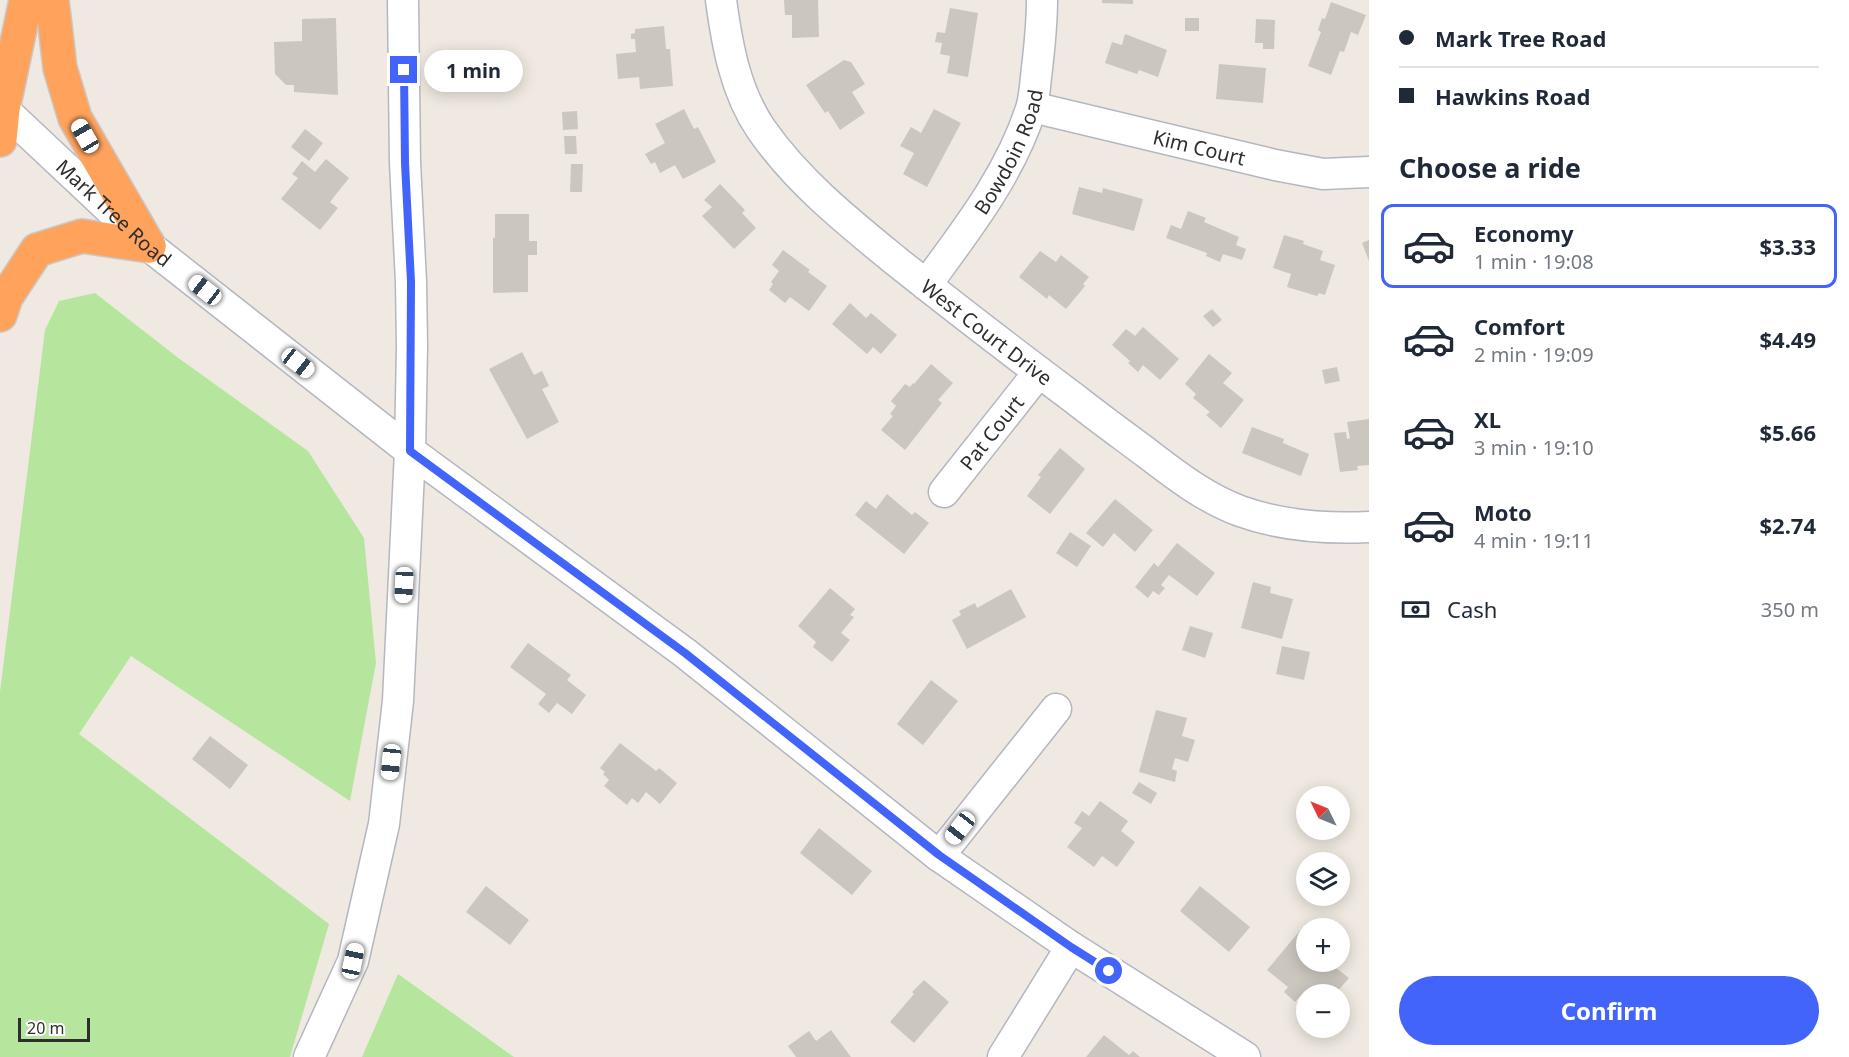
<!DOCTYPE html>
<meta charset="utf-8">
<style>
:root{--surface:#fff;--page:#f6f6f7;--text:#1f2937;--muted:#747a83;--line:#e0e1e3;--accent:#4264fb}
body{margin:0;font-family:"Noto Sans",sans-serif;background:var(--page);color:var(--text);height:100vh;display:flex;flex-direction:column;font-size:22px;white-space:nowrap}
*{box-sizing:border-box;margin:0}
p{font-size:20px;color:var(--muted)}
.icon{flex:none;width:33px;height:33px;fill:none;stroke:currentColor;stroke-width:2;stroke-linecap:round;stroke-linejoin:round}
.map{position:relative;flex:1;overflow:hidden}
.side{display:flex;flex-direction:column;background:var(--surface);width:480px}
.side>*{flex:none}
.hud{display:grid;align-content:center;height:132px;padding:0 30px;background:var(--surface)}
.needle{width:39px;rotate:313deg}
.controls{position:absolute;left:1296px;top:786px;display:grid;gap:12px}
.controls a{display:grid;place-items:center;width:54px;height:54px;border-radius:50%;background:var(--surface);box-shadow:0 3px 15px #0003;font-size:30px}
.scale{position:absolute;left:18px;bottom:15px;width:72px;box-sizing:border-box;padding-left:6px;border:3px solid #2e2e2e;border-top:0;font-size:16px;line-height:21px;white-space:nowrap;color:#2e2e2e;-webkit-text-stroke:4px #fff;paint-order:stroke}
.end{position:absolute;width:27px;height:27px;margin:-14px;border:8px solid #4264fb;background:#fff;box-shadow:0 0 0 3px #fff}
.from{border-radius:50%}
.bubble{position:absolute;height:42px;border-radius:21px;background:var(--surface);box-shadow:0 3px 15px #0003;font-size:20px;font-weight:700;line-height:42px;text-align:center}
.car{position:absolute;width:18px;height:36px;margin:-18px -9px;border-radius:8px;box-shadow:0 0 4px 2px #0007;background:linear-gradient(#fff 24%,#345 0 40%,#fff 0 76%,#345 0 86%,#fff 0)}
.hud b{display:flex;align-items:center;gap:21px;height:57px;font-size:22px}
.hud b+b{border-top:2px solid var(--line)}
.hud i{width:15px;height:15px;background:var(--text)}
ul{padding:0;list-style:none}
li{display:flex;align-items:center;gap:18px;height:84px;margin:0 12px 9px;padding:0 18px;border:3px solid transparent;border-radius:12px}
li div{flex:1}
li b{display:block;font-size:22px}
li em{font-style:normal;font-weight:700}
li.on{border-color:var(--accent)}
li>.icon{width:54px;height:54px;stroke-width:1.5}
h2{padding:0 30px;font-size:27px;line-height:72px}
.pay{display:flex;align-items:center;gap:15px;height:66px;padding:0 30px;font-size:22px}
.pay p{margin-inline-start:auto}
.button{display:flex;gap:12px;margin-top:auto;padding:12px 30px}
.button a{flex:1;height:69px;border-radius:36px;background:var(--accent);color:#fff;font-size:24px;font-weight:700;line-height:69px;text-align:center}
main{display:flex;flex:1;min-height:0}
.map>svg:first-child{display:block}
.green{fill:#b6e59e}
.building{fill:#cbc7bf}
.lines{fill:none;stroke-linecap:round;stroke-linejoin:round}
.minor-casing{stroke:#b4b7c1;stroke-width:33}
.highway-casing{stroke:#c9c9c9;stroke-width:36}
.minor{stroke:#fff;stroke-width:30}
.highway{stroke:#ffa35c;stroke-width:33}
.route{stroke:#4264fb;stroke-width:8}
.labels{text-anchor:middle;dominant-baseline:central;stroke-width:4.5;stroke-linejoin:round;paint-order:stroke}
.street-label{font-size:20px;fill:#2e2e2e;stroke:#fff}
</style>
<main>
<div class="map">
<svg width="1369" height="1057" viewBox="0 0 1369 1057">
<rect width="100%" height="100%" fill="#efe9e1"/>
<g class="green">
<polygon points="95,293 177,357 308,451 364,538 376,663 350,801 131,656 79,734 329,924 290,1057 0,1057 0,692 45,330 59,301"/>
<polygon points="398,974 514,1057 362,1057"/>
</g>
<g class="building">
<polygon points="784,0 818,0 819,37 792,38 792,15 785,15"/>
<polygon points="1102,0 1133,0 1133,4 1102,3"/>
<polygon points="1331,2 1366,15 1358,35 1351,32 1344,52 1340,51 1331,75 1308,66 1321,32 1318,30 1322,18 1325,19"/>
<polygon points="950,8 978,13 968,77 947,73 950,56 940,54 942,43 935,42 937,32 945,33"/>
<polygon points="336,18 338,95 294,92 294,85 286,85 275,74 274,42 302,41 302,19"/>
<rect x="1185" y="18" width="14" height="13"/>
<polygon points="1256,19 1275,20 1274,49 1263,49 1263,43 1255,43"/>
<polygon points="664,26 666,49 670,49 673,86 640,89 639,77 618,79 616,54 636,52 635,39 631,39 631,34 635,33 635,29"/>
<polygon points="1125,34 1167,50 1158,77 1139,70 1137,74 1105,63 1112,42 1122,45"/>
<polygon points="844,60 851,62 865,84 852,92 865,113 840,130 828,111 825,113 806,85"/>
<polygon points="1219,64 1266,68 1263,103 1216,99"/>
<polygon points="684,109 694,129 698,127 716,162 683,179 675,165 660,173 655,162 651,164 645,154 665,143 655,124"/>
<polygon points="934,109 961,123 927,187 903,174 914,153 900,146 911,127 921,133"/>
<polygon points="577,111 578,129 563,130 562,112"/>
<polygon points="305,129 323,143 309,161 291,147"/>
<polygon points="564,136 576,136 577,154 565,154"/>
<polygon points="326,159 349,178 330,202 338,208 320,230 281,199 298,178 292,174 302,161 315,172"/>
<polygon points="571,164 583,164 582,192 570,192"/>
<polygon points="720,184 745,210 742,213 756,228 734,249 702,216 712,207 704,200"/>
<polygon points="1079,187 1102,193 1103,188 1143,199 1134,231 1072,214"/>
<polygon points="1188,211 1206,218 1204,222 1239,237 1236,245 1246,249 1242,260 1223,254 1220,262 1206,256 1207,253 1166,238 1171,225 1181,229"/>
<polygon points="495,214 529,214 529,241 537,241 537,255 528,255 528,292 493,293 493,238 495,238"/>
<polygon points="1284,235 1304,241 1303,244 1323,251 1320,260 1335,265 1325,295 1319,293 1317,296 1287,287 1291,274 1273,268"/>
<polygon points="1369,240 1369,261 1362,243"/>
<polygon points="783,250 810,270 808,272 827,286 809,311 790,297 785,303 769,290 773,284 771,282 779,271 772,265"/>
<polygon points="1040,251 1056,262 1061,255 1089,277 1083,284 1085,286 1066,309 1049,295 1047,299 1019,277"/>
<polygon points="850,303 866,318 871,313 897,335 881,354 873,347 867,354 832,324"/>
<polygon points="1212,309 1222,320 1213,327 1203,316"/>
<polygon points="1143,327 1179,359 1160,380 1143,365 1138,372 1128,363 1130,361 1112,345 1126,329 1135,336"/>
<polygon points="522,352 534,375 542,371 549,386 542,389 559,422 527,439 489,369"/>
<polygon points="1209,354 1232,373 1223,383 1244,400 1221,428 1206,415 1210,412 1193,398 1196,394 1185,384"/>
<polygon points="931,364 953,383 938,400 942,403 905,450 881,430 893,416 890,414 896,406 891,401 905,384 910,387 913,383 914,384"/>
<polygon points="1337,367 1340,381 1325,384 1322,370"/>
<polygon points="1369,419 1369,465 1357,466 1358,470 1340,472 1334,433 1346,432 1347,439 1350,438 1347,422"/>
<polygon points="1252,427 1284,439 1283,443 1309,454 1301,476 1242,453"/>
<polygon points="1060,448 1085,469 1050,514 1027,496 1041,477 1038,475"/>
<polygon points="887,494 912,515 915,512 929,523 904,554 855,515 866,501 876,509"/>
<polygon points="1115,499 1153,530 1135,552 1114,533 1103,547 1086,533"/>
<polygon points="1070,532 1091,546 1077,567 1056,553"/>
<polygon points="1177,543 1215,573 1197,596 1169,575 1161,585 1165,588 1159,595 1153,591 1148,598 1135,587 1154,563 1158,567"/>
<polygon points="1253,582 1271,587 1270,593 1293,599 1282,639 1241,628"/>
<polygon points="830,588 855,609 850,615 854,617 841,633 850,640 832,662 813,647 816,642 798,626"/>
<polygon points="1011,589 1026,617 967,649 952,620 961,615 959,611 975,603 977,608"/>
<polygon points="1190,626 1213,633 1205,658 1182,650"/>
<polygon points="528,643 571,675 567,680 586,695 572,714 557,703 549,713 538,704 546,694 510,667"/>
<polygon points="1282,646 1310,652 1304,680 1276,674"/>
<polygon points="931,680 958,701 923,745 897,724"/>
<polygon points="1156,710 1187,718 1182,736 1195,740 1188,762 1175,758 1172,769 1177,771 1175,782 1139,772"/>
<polygon points="210,736 248,765 230,789 192,759"/>
<polygon points="620,743 656,771 659,768 677,783 660,804 646,792 638,803 632,798 627,805 604,786 609,780 603,774 605,772 600,768"/>
<polygon points="1139,782 1157,793 1151,804 1132,793"/>
<polygon points="1100,801 1128,821 1121,831 1135,842 1117,867 1102,856 1094,867 1067,847 1082,828 1074,823 1082,811 1089,816"/>
<polygon points="819,828 872,871 852,895 800,853"/>
<polygon points="486,886 529,920 510,945 466,912"/>
<polygon points="1200,886 1250,927 1229,952 1180,911"/>
<polygon points="1303,927 1306,930 1306,962 1328,962 1349,978 1335,994 1306,994 1306,1001 1300,996 1295,1002 1284,992 1288,987 1267,970"/>
<polygon points="924,980 949,1002 914,1043 890,1022 914,994 912,992"/>
<polygon points="831,1030 851,1057 796,1057 788,1046 809,1031 816,1041"/>
<polygon points="1104,1035 1129,1055 1133,1051 1140,1057 1086,1057"/>
</g>
<g class="lines">
<defs>
<g id="minor">
<path id="s1" d="M721 0C727 44 735 91 761 129 797 181 847 221 896 261 955 308 1015 354 1075 399 1099 418 1124 436 1148 454 1177 476 1205 498 1240 511 1281 526 1326 529 1369 527"/>
<path id="s2" d="M1032 107 1275 165 1323 174 1369 172"/>
<path id="s3" d="M3 109 149 246 410 451 685 653 939 856 1071 947 1245 1057"/>
<path id="s4" d="M926 285C967 229 1009 176 1031 109 1034 99 1035 88 1036 77 1039 52 1042 26 1042 0"/>
<path id="s5" d="M944 492 1039 372"/>
<polyline points="939,856 1056,709"/>
<polyline points="309,1057 353,961 384,824 398,701 410,451 412,346 411,282 405,163 403,0"/>
<polyline points="1003,1057 1071,947"/>
</g>
<g id="highway">
<polyline points="52,0 60,68 75,118 149,246"/>
<polyline points="0,140 3,109 26,0"/>
<polyline points="0,315 6,297 37,250 82,236 149,246"/>
</g>
</defs>
<use href="#minor" class="minor-casing"/>
<use href="#highway" class="highway-casing"/>
<use href="#minor" class="minor"/>
<use href="#highway" class="highway"/>
</g>
<g class="lines">
<polyline class="route" points="404,70 405,163 411,282 410,451 685,653 939,855 1071,947 1109,971"/>
</g>
<g class="labels">
<g class="street-label">
<text stroke="none"><textPath href="#s2" startOffset="172">Kim Court</textPath></text>
<text stroke="none"><textPath href="#s4" startOffset="158">Bowdoin Road</textPath></text>
<text stroke="none"><textPath href="#s3" startOffset="152">Mark Tree Road</textPath></text>
<text stroke="none"><textPath href="#s1" startOffset="441">West Court Drive</textPath></text>
<text stroke="none"><textPath href="#s5" startOffset="76">Pat Court</textPath></text>
</g>
</g>
</svg>
<div class="controls">
<a><svg class="needle" viewBox="-14 -14 28 28"><path d="M0-13l5 13h-10z" fill="#e53935"/><path d="M0 13l5-13h-10z" fill="#747a83"/></svg></a>
<a><svg class="icon" aria-label="layers" viewBox="0 0 24 24"><path d="M12 4l9 5-9 5-9-5zM3 14l9 5 9-5"/></svg></a>
<a>+</a>
<a>−</a>
</div>
<div class="scale">20 m</div>
<i class="end from" style="left:1109px;top:971px"></i>
<i class="end" style="left:404px;top:70px"></i>
<div class="bubble" style="left:424px;top:50px;width:99px">1 min</div>
<i class="car" style="left:85px;top:136px;rotate:330deg"></i>
<i class="car" style="left:205px;top:290px;rotate:308deg"></i>
<i class="car" style="left:298px;top:363px;rotate:128deg"></i>
<i class="car" style="left:404px;top:585px;rotate:183deg"></i>
<i class="car" style="left:391px;top:762px;rotate:186deg"></i>
<i class="car" style="left:960px;top:828px;rotate:218deg"></i>
<i class="car" style="left:353px;top:961px;rotate:12deg"></i>
</div>
<section class="side">
<div class="hud">
<b><i class="from"></i>Mark Tree Road</b>
<b><i></i>Hawkins Road</b>
</div>
<h2>Choose a ride</h2>
<ul>
<li class="on"><svg class="icon" aria-label="car" viewBox="0 0 24 24"><path d="M5 17H2v-5l4-1 3-4h7l3 4 3 1v5h-3M9 17h6M6 11h13"/><circle cx="7" cy="17" r="2"/><circle cx="17" cy="17" r="2"/></svg><div><b>Economy</b><p>1 min · 19:08</p></div><em>$3.33</em></li>
<li><svg class="icon" aria-label="car" viewBox="0 0 24 24"><path d="M5 17H2v-5l4-1 3-4h7l3 4 3 1v5h-3M9 17h6M6 11h13"/><circle cx="7" cy="17" r="2"/><circle cx="17" cy="17" r="2"/></svg><div><b>Comfort</b><p>2 min · 19:09</p></div><em>$4.49</em></li>
<li><svg class="icon" aria-label="car" viewBox="0 0 24 24"><path d="M5 17H2v-5l4-1 3-4h7l3 4 3 1v5h-3M9 17h6M6 11h13"/><circle cx="7" cy="17" r="2"/><circle cx="17" cy="17" r="2"/></svg><div><b>XL</b><p>3 min · 19:10</p></div><em>$5.66</em></li>
<li><svg class="icon" aria-label="car" viewBox="0 0 24 24"><path d="M5 17H2v-5l4-1 3-4h7l3 4 3 1v5h-3M9 17h6M6 11h13"/><circle cx="7" cy="17" r="2"/><circle cx="17" cy="17" r="2"/></svg><div><b>Moto</b><p>4 min · 19:11</p></div><em>$2.74</em></li>
</ul>
<div class="pay"><svg class="icon" aria-label="cash" viewBox="0 0 24 24"><path d="M3 7h18v10H3z"/><circle cx="12" cy="12" r="2"/></svg>Cash<p>350 m</p></div>
<div class="button"><a>Confirm</a></div>
</section>
</main>
